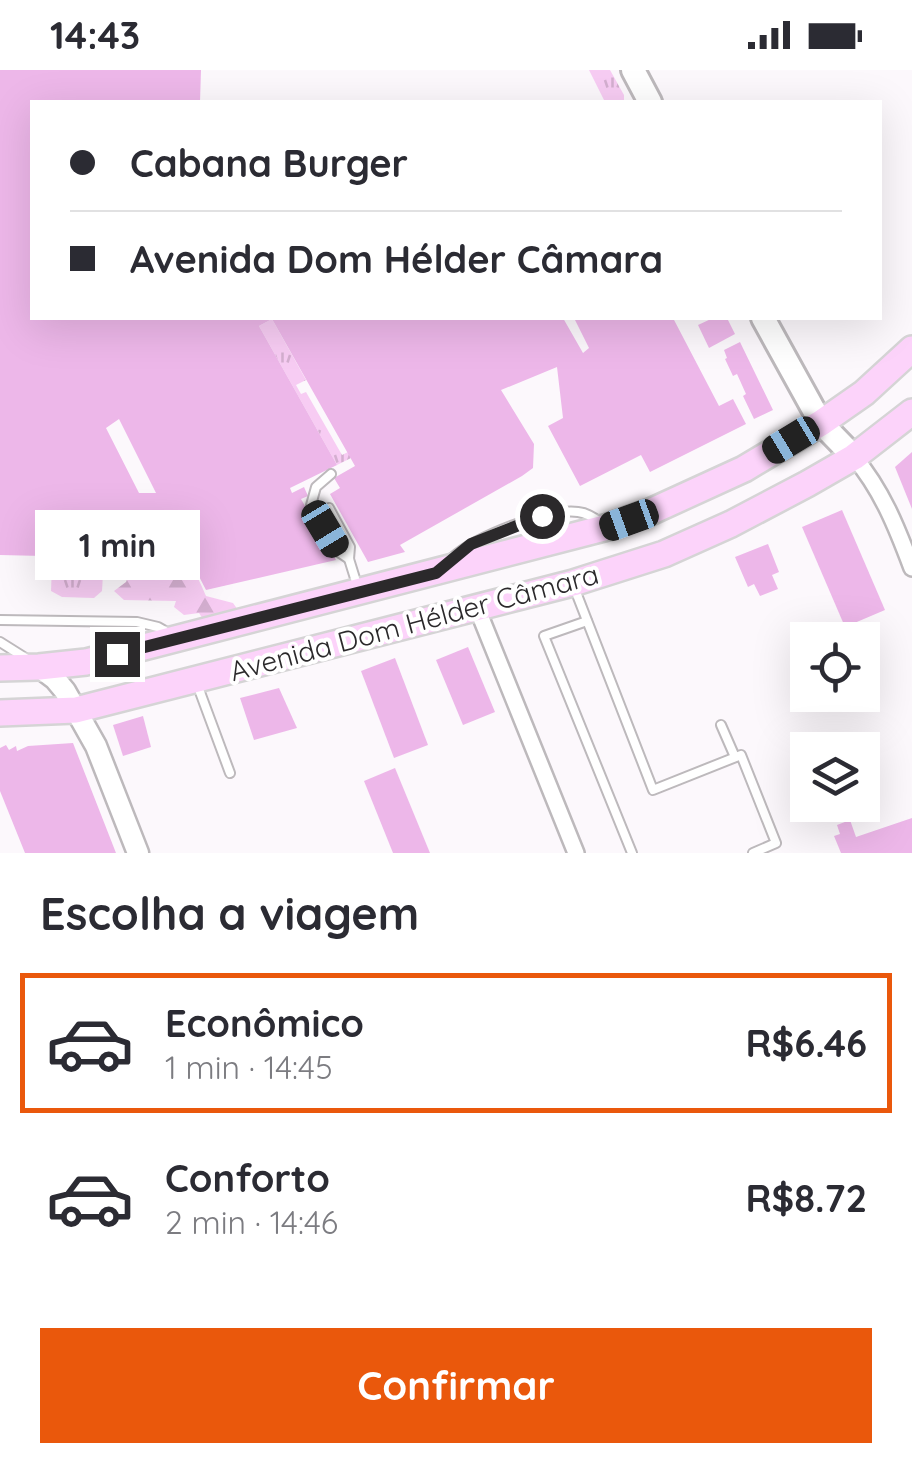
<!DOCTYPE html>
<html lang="pt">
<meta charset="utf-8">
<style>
:root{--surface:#fff;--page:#f2f2f3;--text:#2b2b33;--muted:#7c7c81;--line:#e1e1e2;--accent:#ea580c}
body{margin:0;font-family:Quicksand,sans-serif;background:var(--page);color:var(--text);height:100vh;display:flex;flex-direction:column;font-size:38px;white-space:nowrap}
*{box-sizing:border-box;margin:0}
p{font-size:32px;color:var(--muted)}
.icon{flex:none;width:55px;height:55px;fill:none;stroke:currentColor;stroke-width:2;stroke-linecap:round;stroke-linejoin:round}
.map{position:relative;height:783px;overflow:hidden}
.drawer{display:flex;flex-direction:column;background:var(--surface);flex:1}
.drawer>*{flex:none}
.top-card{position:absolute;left:30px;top:30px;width:852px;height:220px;border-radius:0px;box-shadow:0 10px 40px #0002;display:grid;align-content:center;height:220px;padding:0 40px;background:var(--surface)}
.tools{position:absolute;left:790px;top:552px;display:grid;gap:20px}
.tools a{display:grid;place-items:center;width:90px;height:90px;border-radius:0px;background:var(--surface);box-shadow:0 10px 40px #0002;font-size:50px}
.end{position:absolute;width:45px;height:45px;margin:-22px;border:12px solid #2b292b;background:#fff;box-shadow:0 0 0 5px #fff}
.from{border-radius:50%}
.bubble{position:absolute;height:70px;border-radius:0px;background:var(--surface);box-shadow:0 10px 40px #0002;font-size:32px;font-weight:700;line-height:70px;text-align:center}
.car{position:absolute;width:30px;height:60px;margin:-30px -15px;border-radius:12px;box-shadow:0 0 8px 2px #0007;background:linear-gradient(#222 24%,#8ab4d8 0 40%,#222 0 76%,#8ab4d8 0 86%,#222 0)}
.top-card b{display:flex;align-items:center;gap:35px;height:95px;font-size:38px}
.top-card b+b{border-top:2px solid var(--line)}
.top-card i{width:25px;height:25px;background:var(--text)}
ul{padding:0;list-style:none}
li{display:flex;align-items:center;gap:30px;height:140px;margin:0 20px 15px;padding:0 20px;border:5px solid transparent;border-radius:0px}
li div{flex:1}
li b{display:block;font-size:38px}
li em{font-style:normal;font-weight:700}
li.on{border-color:var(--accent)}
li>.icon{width:90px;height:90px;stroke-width:1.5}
h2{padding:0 40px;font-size:45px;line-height:120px}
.button{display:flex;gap:20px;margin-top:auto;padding:20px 40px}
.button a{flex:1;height:115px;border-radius:0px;background:var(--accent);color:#fff;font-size:40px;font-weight:700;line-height:115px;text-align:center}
.status{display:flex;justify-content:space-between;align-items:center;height:70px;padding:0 50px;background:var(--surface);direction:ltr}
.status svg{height:28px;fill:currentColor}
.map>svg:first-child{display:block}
.grass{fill:url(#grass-tufts)}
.forest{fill:url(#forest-firs)}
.building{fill:#edb7e9;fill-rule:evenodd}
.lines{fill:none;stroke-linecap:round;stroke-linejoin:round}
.service-casing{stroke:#bdb9bc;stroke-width:12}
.minor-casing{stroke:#bdb9bc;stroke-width:20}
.tertiary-casing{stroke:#bdb9bc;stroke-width:25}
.secondary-casing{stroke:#bdb9bc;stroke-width:28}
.primary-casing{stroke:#d5d4d5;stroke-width:30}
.service{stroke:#fff;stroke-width:8}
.minor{stroke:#fff;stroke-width:15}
.tertiary{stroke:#fff;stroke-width:20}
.secondary{stroke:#fff;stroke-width:22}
.primary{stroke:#fcd3fa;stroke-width:25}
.route{stroke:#2b292b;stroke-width:12}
.labels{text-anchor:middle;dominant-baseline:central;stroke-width:8;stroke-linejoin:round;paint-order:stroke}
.street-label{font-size:28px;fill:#2b292b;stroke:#fff}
</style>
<div class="status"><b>14:43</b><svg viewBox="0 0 49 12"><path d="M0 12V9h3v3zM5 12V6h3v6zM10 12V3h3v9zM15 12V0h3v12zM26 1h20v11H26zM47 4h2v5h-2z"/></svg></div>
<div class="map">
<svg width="912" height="783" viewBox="0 0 912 783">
<defs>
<pattern id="grass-tufts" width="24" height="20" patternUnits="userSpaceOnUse" patternTransform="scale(2.5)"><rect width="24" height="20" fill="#f7ccf3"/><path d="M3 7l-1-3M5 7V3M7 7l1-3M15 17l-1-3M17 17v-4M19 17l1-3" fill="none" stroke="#d4afd0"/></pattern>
<pattern id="forest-firs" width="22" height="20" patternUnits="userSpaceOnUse" patternTransform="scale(2.5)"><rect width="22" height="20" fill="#f7ccf3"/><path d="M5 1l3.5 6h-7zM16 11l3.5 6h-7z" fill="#d4afd0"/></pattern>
</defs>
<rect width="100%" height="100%" fill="#fcf8fc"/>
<g class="grass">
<polygon points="589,0 610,0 624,25 624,32 605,32"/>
<polygon points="272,249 306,310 296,315 301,324 306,322 342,385 348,382 351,388 337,395 259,256"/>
<polygon points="52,496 96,497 103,504 102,521 94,528 62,527 51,521"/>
</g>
<path class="forest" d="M179 487C193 494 200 512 206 526L233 533 238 540 210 560 199 543 184 545 174 537 176 531 124 530 114 521 126 512 132 497 164 498 167 493Z"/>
<g class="building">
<path d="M0 0H201L200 32H32V248H563L583 283 589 278 574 248H673L719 336 733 329 746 354 650 402 641 385 580 416 548 356 563 348 557 297 501 320 534 374 533 398 522 406 400 475 405 482 368 492 330 424 340 418 334 408 355 396 272 249 259 256 337 395 290 418 292 423 304 417 308 426 301 429 336 490 206 520 169 448 156 455 172 489 0 485ZM119 349 156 423H139L106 358Z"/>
<polygon points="713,248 727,248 735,264 709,278 698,255"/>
<polygon points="740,272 773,340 754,349 743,326 746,324 737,304 733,306 725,289 727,288 724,280"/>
<polygon points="912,382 912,439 895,397"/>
<polygon points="842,440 885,540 845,557 802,457"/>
<polygon points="768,474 779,502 772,505 778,519 760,526 754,514 748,517 735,487"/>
<polygon points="468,577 495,642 463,655 436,590"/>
<polygon points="395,588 428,675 394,688 361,601"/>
<polygon points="279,618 297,658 254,670 240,628"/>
<polygon points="143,646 151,677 123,686 113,655"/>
<polygon points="73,673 116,783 25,783 0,721 0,678 6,675 9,680 16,676 17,681 28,676"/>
<polygon points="395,698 430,783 393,783 364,711"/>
<polygon points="912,748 912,783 841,783 834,766 840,764 837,755 850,750 856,767"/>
</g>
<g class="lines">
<defs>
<g id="service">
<polyline points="331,404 316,417 311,435 340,483 349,489"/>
<polyline points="329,438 350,477 349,489 358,518"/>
<path d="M452 488C475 467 547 438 578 442 587 443 593 447 600 452"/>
<polyline points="574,517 653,720 741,685 776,773 753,783"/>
<polyline points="0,550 137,552 158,557 172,565"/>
<polyline points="587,551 544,566 632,783"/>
<polyline points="0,572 27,589"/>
<polyline points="197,614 230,703"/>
<polyline points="721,655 735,687"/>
</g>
<g id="minor">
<path d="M854 387C882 420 897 458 912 498"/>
<polyline points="477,538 576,783"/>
</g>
<polyline id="tertiary" points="39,597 55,609 65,621 96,676 138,783"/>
<g id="secondary">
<polyline points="633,0 650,32"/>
<polyline points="763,248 821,353 854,387"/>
</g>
<g id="primary">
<polyline points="0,598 39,597 86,592 608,457 650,442 744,399 821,353 864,323 912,279"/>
<polyline points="0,643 76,640 573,513 664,484 731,454 807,414 854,387 912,342"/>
</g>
</defs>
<use href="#service" class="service-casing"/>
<use href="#minor" class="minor-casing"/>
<use href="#tertiary" class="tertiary-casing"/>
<use href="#secondary" class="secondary-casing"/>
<use href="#primary" class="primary-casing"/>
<use href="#service" class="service"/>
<use href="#minor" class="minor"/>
<use href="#tertiary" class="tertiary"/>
<use href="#secondary" class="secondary"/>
<use href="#primary" class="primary"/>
</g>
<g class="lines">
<polyline class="route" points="117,584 436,503 471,474 542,446"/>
</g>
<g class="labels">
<g class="street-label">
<text transform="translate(414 552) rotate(-15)">Avenida Dom Hélder Câmara</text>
</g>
</g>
</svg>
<div class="tools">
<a><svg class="icon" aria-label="locate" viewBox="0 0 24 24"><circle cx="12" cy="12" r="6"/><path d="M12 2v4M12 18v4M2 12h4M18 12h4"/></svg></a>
<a><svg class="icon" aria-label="layers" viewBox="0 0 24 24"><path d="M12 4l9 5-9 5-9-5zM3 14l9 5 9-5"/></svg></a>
</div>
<i class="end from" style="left:542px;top:446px"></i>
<i class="end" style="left:117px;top:584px"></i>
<div class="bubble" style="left:35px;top:440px;width:165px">1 min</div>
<i class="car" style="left:791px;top:370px;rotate:239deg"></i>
<i class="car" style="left:629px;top:450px;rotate:250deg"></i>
<i class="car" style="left:325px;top:459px;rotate:149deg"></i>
<div class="top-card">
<b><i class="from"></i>Cabana Burger</b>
<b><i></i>Avenida Dom Hélder Câmara</b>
</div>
</div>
<section class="drawer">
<h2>Escolha a viagem</h2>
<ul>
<li class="on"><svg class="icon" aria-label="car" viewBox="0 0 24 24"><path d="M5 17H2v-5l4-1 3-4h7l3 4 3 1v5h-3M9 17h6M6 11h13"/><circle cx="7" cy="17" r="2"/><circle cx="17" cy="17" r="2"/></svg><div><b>Econômico</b><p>1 min · 14:45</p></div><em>R$6.46</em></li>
<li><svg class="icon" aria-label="car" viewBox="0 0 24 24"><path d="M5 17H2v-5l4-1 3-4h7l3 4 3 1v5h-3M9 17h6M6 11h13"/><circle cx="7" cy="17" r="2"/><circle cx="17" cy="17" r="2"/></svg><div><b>Conforto</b><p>2 min · 14:46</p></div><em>R$8.72</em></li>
</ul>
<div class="button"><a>Confirmar</a></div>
</section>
